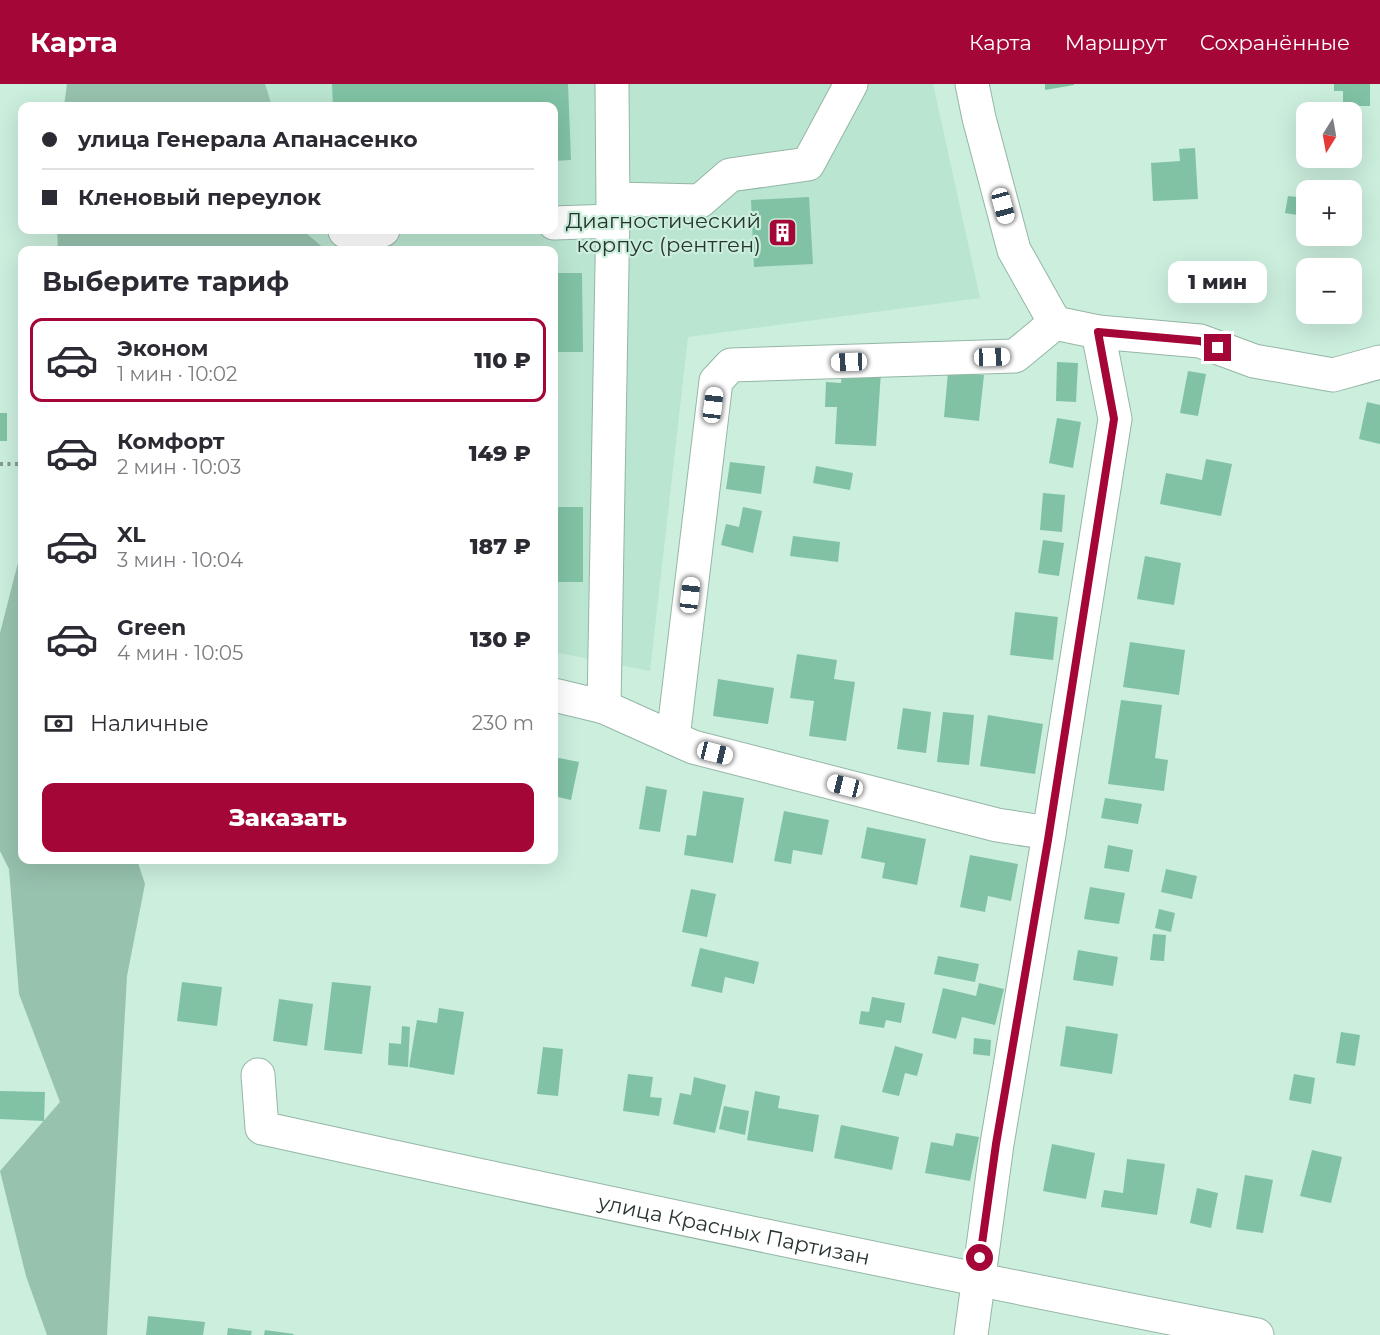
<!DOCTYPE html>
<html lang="ru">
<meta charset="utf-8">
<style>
:root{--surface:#fff;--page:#f2f2f3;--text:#2b2b33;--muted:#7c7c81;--line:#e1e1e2;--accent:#a30637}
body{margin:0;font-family:Montserrat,sans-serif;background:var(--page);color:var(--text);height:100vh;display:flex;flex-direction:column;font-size:22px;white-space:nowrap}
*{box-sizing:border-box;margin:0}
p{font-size:20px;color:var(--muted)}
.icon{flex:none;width:33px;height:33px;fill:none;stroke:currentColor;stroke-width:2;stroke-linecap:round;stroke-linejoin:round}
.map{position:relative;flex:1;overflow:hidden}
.panel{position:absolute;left:18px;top:162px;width:540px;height:618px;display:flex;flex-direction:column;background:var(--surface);border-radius:12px;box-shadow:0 6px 24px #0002}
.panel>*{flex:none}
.banner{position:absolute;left:18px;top:18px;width:540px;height:132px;border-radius:12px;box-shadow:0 6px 24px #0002;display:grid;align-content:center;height:132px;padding:0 24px;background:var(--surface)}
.needle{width:39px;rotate:191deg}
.buttons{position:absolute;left:1296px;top:18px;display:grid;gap:12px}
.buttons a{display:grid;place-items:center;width:66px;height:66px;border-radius:12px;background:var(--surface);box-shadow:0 6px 24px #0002;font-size:30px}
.end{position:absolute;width:27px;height:27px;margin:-14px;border:8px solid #a30637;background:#fff;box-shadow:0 0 0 3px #fff}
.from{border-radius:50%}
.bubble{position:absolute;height:42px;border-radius:12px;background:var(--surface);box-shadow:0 6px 24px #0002;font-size:20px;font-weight:800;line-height:42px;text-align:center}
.car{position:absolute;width:18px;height:36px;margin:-18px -9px;border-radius:8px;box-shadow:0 0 4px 2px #0007;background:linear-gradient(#fff 24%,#345 0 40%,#fff 0 76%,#345 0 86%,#fff 0)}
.banner b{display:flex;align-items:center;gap:21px;height:57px;font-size:22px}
.banner b+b{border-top:2px solid var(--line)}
.banner i{width:15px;height:15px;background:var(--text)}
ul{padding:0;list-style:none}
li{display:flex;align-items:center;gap:18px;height:84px;margin:0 12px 9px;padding:0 12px;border:3px solid transparent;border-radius:12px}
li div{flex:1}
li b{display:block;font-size:22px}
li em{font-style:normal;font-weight:800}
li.on{border-color:var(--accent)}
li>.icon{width:54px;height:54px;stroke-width:1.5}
h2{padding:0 24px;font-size:27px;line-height:72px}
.pay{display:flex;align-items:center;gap:15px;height:66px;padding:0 24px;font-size:22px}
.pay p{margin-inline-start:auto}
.cta{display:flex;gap:12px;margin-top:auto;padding:12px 24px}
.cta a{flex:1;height:69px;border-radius:12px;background:var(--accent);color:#fff;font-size:24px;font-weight:800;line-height:69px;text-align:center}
header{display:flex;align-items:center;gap:36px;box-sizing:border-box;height:84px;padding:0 30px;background:var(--accent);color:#fff}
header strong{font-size:28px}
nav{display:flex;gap:33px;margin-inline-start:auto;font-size:21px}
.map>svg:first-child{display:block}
.built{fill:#bae5d0}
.green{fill:#97c2ae}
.building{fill:#81c2a4}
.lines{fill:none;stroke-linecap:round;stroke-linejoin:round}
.minor-casing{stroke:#95b6a6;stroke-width:35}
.path{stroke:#829b8f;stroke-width:4;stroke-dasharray:3 4.5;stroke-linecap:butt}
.minor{stroke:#fff;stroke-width:33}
.route{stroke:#a30637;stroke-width:8}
.labels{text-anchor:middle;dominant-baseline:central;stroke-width:4.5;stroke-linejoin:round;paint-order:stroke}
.poi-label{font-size:21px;fill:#27352e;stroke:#cbeedd;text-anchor:end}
.street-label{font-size:21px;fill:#27352e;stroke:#cbeedd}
</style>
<header>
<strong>Карта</strong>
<nav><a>Карта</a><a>Маршрут</a><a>Сохранённые</a></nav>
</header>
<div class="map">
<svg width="1380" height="1251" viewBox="0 0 1380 1251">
<rect width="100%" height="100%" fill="#cbeedd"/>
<polygon class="built" points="167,0 933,0 980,214 688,253 650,587 554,568 554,166 166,166 166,146 554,146 554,22 167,22"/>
<g class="green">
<polygon points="67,0 265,0 272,22 64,22"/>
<polygon points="57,146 305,146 306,149 326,166 58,166"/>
<polygon points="22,463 22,776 137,776 145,800 127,892 107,1251 47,1251 26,1192 0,1087 60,1018 19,910 9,785 0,767 0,549"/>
</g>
<g class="building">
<polygon points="332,0 568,0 571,76 554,77 554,22 333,22"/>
<polygon points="1045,0 1074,0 1074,1 1045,6"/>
<polygon points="1334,0 1370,0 1370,22 1343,22 1343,7 1334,7"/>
<polygon points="1195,64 1198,115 1153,117 1151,79 1180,77 1179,65"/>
<polygon points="1310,97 1359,104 1353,145 1352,106 1309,106"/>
<polygon points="1288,112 1306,114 1306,146 1302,145 1304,132 1285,129"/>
<polygon points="809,113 813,180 754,183 751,116"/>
<polygon points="554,189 582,189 583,268 554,268"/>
<polygon points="1057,278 1078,279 1076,318 1056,317"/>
<polygon points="842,286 881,288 876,362 835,360 837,323 825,323 826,298 841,299"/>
<polygon points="1188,287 1206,290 1198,332 1180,329"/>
<polygon points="948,288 984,291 979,337 944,333"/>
<polygon points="1367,318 1380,321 1380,360 1359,355"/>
<rect x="0" y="329" width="7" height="28"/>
<polygon points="1057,334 1081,338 1073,384 1049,379"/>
<polygon points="1206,375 1232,380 1221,432 1160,420 1166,389 1202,396"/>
<polygon points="730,378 765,382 761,410 726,405"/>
<polygon points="816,382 853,389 850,406 813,399"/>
<polygon points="1043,409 1065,411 1062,448 1040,446"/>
<rect x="554" y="423" width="29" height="75"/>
<polygon points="743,423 762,427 753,469 721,461 726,440 739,443"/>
<polygon points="793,452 840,458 838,478 790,472"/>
<polygon points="1043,456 1064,459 1059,492 1038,489"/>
<polygon points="1145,472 1181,479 1174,521 1137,515"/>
<polygon points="1015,528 1058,533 1053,576 1010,571"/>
<polygon points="1130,558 1185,566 1179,611 1123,603"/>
<polygon points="797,570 837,576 834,595 855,598 846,657 809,652 814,617 790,614"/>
<polygon points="718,595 774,604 768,640 713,632"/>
<polygon points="1121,616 1162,621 1155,674 1168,676 1164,707 1108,700"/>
<polygon points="903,624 931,628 926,669 897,665"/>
<polygon points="943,628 974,631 969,681 937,678"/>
<polygon points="988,631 1043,640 1035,690 980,682"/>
<polygon points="554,673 579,678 571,716 554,712"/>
<polygon points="646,702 667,706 660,748 639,745"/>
<polygon points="703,707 744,714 733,779 684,771 687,751 696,752"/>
<polygon points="1105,714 1142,720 1138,740 1101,734"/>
<polygon points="784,727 829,736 822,771 793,766 791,780 774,777"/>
<polygon points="867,743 926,755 917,801 882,794 885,779 861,774"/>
<polygon points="1108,761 1133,766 1129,788 1104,784"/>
<polygon points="970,771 1018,780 1011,817 988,812 985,828 960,823"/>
<polygon points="1166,785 1197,792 1192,815 1161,808"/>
<polygon points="1090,803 1125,809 1119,840 1084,835"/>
<polygon points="691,805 716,810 707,853 682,848"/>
<polygon points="1159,825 1175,829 1171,848 1155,844"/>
<polygon points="1153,850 1166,851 1164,877 1150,876"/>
<polygon points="700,864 759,878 754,900 725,893 722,909 691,902"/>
<polygon points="1078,866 1118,873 1113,902 1073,896"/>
<polygon points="938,872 979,880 975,898 934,890"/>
<polygon points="182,898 222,903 217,942 177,937"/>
<polygon points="332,898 371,902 362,970 324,966"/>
<polygon points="979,899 1004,905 995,941 962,933 956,955 932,949 943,904 976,912"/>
<polygon points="872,913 905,919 901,939 886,936 884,944 859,940 861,927 869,928"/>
<polygon points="279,915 313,920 307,962 273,957"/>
<polygon points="439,924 464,928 454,991 409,983 417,936 437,939"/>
<polygon points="402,942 410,943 408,983 388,981 389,959 401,960"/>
<polygon points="1066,942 1118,950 1112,990 1060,982"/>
<polygon points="1341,948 1360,951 1355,982 1336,979"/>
<polygon points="974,954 991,956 990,972 973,970"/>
<polygon points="895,962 923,970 917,992 905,989 899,1012 882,1008"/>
<polygon points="543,963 563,965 558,1012 537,1010"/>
<polygon points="628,990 653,993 650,1013 662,1014 659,1032 623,1027"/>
<polygon points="1294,990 1315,994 1311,1020 1289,1016"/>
<polygon points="694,993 726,1001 715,1049 673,1040 680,1009 691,1011"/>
<polygon points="0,1007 45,1008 44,1037 0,1035"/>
<polygon points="755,1007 780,1012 778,1024 819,1031 813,1068 747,1056"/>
<polygon points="724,1022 749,1027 745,1051 719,1045"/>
<polygon points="841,1041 899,1053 892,1086 834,1074"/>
<polygon points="956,1049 979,1053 970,1097 925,1089 931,1058 953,1062"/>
<polygon points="1052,1060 1095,1069 1086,1115 1043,1107"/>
<polygon points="1312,1066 1342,1073 1331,1119 1300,1112"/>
<polygon points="1127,1075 1165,1080 1157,1131 1101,1123 1104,1106 1123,1109"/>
<polygon points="1245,1091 1273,1096 1263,1149 1236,1145"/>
<polygon points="1197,1104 1218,1109 1211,1144 1190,1139"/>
<polygon points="148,1232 205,1238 203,1251 146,1251"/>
<polygon points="228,1244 252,1247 251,1251 227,1251"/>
<polygon points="265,1246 294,1250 293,1251 264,1251"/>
</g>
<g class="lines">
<defs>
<g id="minor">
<polyline points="614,115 700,117 730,91 808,80 851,0"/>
<polyline points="554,139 613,137"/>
<polyline points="345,147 383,146"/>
<polyline points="1098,248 1200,257 1254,277 1333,291 1380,278"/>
<polyline points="554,611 604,623 693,663 997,741 1049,749"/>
<polyline points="604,623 613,127 612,0"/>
<polyline points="673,654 716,297 731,281 1015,272 1055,239"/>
<path id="s1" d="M258 991 262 1044C593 1117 925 1186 1257 1251"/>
<polyline points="971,1251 997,1060 1048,756 1115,335 1098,248 1055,239 1014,166 979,34 972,0"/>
</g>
</defs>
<use href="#minor" class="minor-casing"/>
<polyline class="path" points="0,380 22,380"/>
<use href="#minor" class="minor"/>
</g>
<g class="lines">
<polyline class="route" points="980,1174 996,1060 1048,756 1114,335 1098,248 1200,257 1218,264"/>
</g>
<defs>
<symbol id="building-square" viewBox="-11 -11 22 22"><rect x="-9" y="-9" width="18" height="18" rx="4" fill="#a30637" stroke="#cbeedd"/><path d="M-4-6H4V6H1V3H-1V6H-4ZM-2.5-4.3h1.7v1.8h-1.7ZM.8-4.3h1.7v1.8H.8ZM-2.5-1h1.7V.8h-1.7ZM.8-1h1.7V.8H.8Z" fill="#fff"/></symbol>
</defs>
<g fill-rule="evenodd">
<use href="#building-square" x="766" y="132" width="33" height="33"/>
</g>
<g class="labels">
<g class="poi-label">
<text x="761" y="136">Диагностический<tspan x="761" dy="24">корпус (рентген)</tspan></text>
</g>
<g class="street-label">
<text stroke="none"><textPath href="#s1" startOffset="536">улица Красных Партизан</textPath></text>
</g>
</g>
</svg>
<div class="buttons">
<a><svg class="needle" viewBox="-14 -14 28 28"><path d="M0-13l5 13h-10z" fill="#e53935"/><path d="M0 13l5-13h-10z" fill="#7c7c81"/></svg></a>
<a>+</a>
<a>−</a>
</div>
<i class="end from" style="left:980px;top:1174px"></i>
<i class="end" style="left:1218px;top:264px"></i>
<div class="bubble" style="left:1168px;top:177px;width:99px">1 мин</div>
<i class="car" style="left:1003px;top:122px;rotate:165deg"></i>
<i class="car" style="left:992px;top:273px;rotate:88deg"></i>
<i class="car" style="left:849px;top:278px;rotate:268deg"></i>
<i class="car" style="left:713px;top:321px;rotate:7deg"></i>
<i class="car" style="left:690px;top:511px;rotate:7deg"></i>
<i class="car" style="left:715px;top:669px;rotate:104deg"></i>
<i class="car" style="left:845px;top:702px;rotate:284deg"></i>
<div class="banner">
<b><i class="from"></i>улица Генерала Апанасенко</b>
<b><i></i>Кленовый переулок</b>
</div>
<section class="panel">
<h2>Выберите тариф</h2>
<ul>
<li class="on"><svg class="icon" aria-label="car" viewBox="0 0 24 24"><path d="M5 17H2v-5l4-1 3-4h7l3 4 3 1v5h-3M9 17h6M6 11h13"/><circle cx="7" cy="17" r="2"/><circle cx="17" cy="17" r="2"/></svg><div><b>Эконом</b><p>1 мин · 10:02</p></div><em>110 ₽</em></li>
<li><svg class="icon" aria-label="car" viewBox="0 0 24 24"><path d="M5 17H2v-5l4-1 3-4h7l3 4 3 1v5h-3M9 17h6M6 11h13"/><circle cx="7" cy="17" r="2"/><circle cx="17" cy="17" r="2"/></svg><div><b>Комфорт</b><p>2 мин · 10:03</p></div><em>149 ₽</em></li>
<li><svg class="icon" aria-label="car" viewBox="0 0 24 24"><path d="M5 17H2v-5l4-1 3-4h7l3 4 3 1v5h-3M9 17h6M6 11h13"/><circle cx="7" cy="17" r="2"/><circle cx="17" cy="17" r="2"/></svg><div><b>XL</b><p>3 мин · 10:04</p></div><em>187 ₽</em></li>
<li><svg class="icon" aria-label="car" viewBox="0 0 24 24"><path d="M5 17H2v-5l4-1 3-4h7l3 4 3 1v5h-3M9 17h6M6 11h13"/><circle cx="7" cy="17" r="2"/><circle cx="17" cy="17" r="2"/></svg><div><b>Green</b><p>4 мин · 10:05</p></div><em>130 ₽</em></li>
</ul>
<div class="pay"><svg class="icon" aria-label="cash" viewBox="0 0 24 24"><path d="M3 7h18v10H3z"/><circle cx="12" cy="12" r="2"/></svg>Наличные<p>230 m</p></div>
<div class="cta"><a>Заказать</a></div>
</section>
</div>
